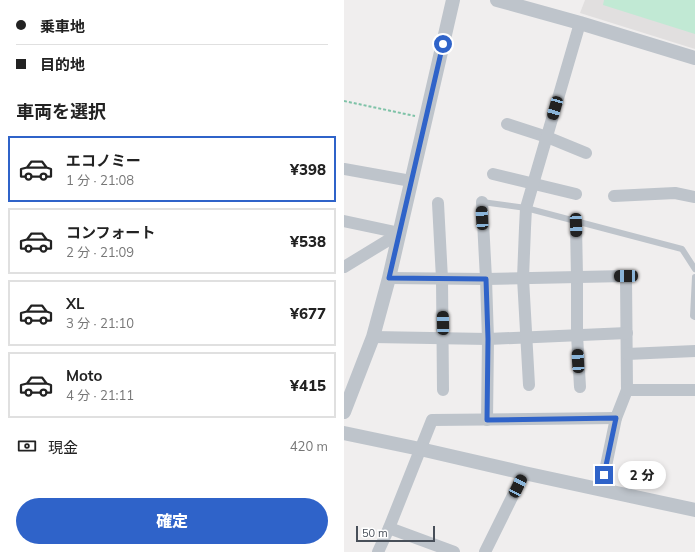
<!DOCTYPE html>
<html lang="ja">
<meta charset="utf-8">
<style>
:root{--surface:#fff;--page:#f2f2f2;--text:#222;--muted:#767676;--line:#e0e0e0;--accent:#2f63c9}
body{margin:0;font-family:Mulish,"Noto Sans JP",sans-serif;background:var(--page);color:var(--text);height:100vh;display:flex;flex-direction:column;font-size:15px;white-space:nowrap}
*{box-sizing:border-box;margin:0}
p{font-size:13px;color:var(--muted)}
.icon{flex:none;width:22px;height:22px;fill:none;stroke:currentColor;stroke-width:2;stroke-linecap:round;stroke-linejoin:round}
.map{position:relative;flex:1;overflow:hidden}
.side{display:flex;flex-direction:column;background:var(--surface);width:344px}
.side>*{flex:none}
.top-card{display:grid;align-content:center;height:88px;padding:0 16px;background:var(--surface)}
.scale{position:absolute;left:12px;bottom:10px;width:79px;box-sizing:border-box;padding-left:4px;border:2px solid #484f59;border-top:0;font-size:11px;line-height:14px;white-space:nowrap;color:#484f59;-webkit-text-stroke:3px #fff;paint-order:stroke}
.end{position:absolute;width:18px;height:18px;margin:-9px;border:5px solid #2f63c9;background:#fff;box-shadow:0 0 0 2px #fff}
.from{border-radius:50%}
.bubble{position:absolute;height:28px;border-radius:14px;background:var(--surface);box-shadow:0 2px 6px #0003;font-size:13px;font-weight:800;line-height:28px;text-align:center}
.car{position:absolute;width:12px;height:24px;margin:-12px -6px;border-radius:5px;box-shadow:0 0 3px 1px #0007;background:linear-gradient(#222 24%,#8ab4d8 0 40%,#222 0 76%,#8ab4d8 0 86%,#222 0)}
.top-card b{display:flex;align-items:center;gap:14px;height:38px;font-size:15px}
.top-card b+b{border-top:1px solid var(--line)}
.top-card i{width:10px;height:10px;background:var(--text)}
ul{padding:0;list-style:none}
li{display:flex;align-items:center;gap:12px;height:66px;margin:0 8px 6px;padding:0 8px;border:2px solid var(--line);border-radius:0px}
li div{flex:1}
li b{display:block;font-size:15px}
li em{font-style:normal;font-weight:800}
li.selected{border-color:var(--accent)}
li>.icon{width:36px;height:36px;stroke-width:1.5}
h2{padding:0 16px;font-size:18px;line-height:48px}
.pay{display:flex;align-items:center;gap:10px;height:44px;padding:0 16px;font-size:15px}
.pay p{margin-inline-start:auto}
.cta{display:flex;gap:8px;margin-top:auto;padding:8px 16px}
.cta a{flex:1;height:46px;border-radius:24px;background:var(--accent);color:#fff;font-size:16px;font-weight:800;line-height:46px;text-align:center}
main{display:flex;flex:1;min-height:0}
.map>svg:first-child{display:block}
.education{fill:#e1dfdf}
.green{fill:#c1e9d4}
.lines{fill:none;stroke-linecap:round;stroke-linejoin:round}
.path{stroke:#7ec2a7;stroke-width:2;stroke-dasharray:3 2;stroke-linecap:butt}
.service{stroke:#bec4cb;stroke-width:6}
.minor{stroke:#bec4cb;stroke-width:12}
.tertiary{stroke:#bec4cb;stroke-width:14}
.route{stroke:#2f63c9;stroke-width:5}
</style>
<main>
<section class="side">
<div class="top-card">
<b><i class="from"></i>乗車地</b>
<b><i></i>目的地</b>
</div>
<h2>車両を選択</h2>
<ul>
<li class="selected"><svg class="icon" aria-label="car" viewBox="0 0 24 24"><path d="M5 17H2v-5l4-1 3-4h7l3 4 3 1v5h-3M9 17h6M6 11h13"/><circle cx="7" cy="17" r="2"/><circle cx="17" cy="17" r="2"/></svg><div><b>エコノミー</b><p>1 分 · 21:08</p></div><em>¥398</em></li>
<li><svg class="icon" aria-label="car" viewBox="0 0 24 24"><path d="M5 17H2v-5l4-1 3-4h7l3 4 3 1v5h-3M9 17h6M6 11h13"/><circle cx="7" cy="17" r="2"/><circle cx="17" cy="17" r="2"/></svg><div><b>コンフォート</b><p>2 分 · 21:09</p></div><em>¥538</em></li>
<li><svg class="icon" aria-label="car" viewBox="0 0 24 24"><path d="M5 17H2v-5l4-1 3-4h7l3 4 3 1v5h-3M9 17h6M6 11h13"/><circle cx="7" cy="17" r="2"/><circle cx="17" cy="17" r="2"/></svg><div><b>XL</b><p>3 分 · 21:10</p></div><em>¥677</em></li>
<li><svg class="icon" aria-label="car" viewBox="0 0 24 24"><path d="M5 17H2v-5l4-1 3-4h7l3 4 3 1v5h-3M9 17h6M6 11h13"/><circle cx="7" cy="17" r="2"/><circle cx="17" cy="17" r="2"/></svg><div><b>Moto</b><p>4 分 · 21:11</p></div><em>¥415</em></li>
</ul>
<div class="pay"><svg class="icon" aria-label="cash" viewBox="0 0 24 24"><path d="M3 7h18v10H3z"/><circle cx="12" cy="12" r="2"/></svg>現金<p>420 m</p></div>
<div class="cta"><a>確定</a></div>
</section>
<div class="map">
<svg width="351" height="552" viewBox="0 0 351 552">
<rect width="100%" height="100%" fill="#f0eeee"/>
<polygon class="education" points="241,0 351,0 351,49 236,13"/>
<polygon class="green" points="260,0 351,0 351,34 259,5"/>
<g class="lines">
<polyline class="path" points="0,101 71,116"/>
<g class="service">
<polyline points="138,202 182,208 338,249 351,269"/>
<polyline points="351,277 349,316 351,317"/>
</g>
<g class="minor">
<polyline points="163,124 203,137 242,153"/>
<polyline points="0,169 67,181"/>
<polyline points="149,174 232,194"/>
<polyline points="270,196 331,193 351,197"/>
<polyline points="138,202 142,279 144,339 143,420"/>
<polyline points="94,203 98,279 99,390"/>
<polyline points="0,221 56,233"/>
<polyline points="232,225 233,277 233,335 236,387"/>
<polyline points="0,267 56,233"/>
<polyline points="45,278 142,279 282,276 283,390 272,418 257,490"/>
<polyline points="29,337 144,339 283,333"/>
<polyline points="283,354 351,351"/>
<polyline points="185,385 179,278 181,228 182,208 236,23"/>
<polyline points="283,390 351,390"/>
<polyline points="45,528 110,552"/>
<polyline points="34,552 45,528 88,420 272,418"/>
<polyline points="141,552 180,473"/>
</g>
<g class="tertiary">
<polyline points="153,0 236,23 351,58"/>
<polyline points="0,412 29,337 45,278 109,0"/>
<polyline points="0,433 76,449 180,473 351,510"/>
</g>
</g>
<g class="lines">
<polyline class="route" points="99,44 45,278 142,279 144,339 143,420 272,418 260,475"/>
</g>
</svg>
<div class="scale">50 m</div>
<i class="end from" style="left:99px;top:44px"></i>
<i class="end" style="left:260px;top:475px"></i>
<div class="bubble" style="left:274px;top:461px;width:48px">2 分</div>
<i class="car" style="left:211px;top:108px;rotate:196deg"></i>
<i class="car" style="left:138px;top:218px;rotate:357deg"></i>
<i class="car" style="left:232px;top:225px;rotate:178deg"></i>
<i class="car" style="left:282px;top:276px;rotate:269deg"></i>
<i class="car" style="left:99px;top:323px;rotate:359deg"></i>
<i class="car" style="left:234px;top:361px;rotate:357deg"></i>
<i class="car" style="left:174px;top:486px;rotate:26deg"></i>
</div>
</main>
